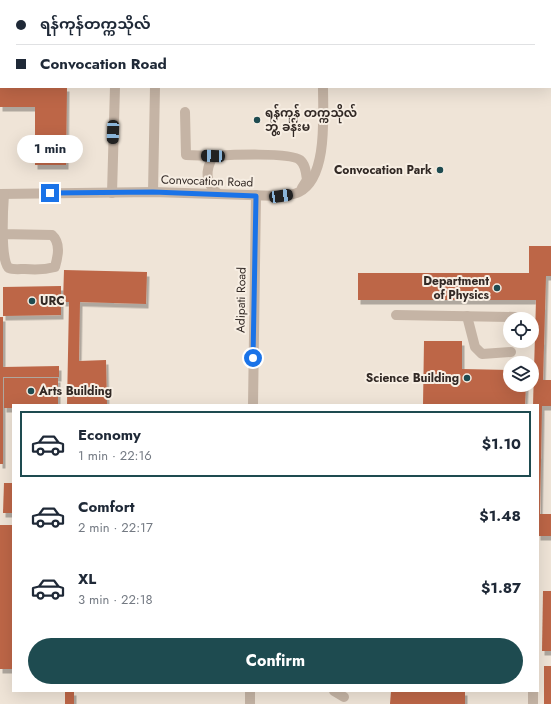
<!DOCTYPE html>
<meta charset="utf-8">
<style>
:root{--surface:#fff;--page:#f2f2f3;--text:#1f2937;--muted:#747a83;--line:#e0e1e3;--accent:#1e4b50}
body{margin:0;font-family:Jost,"Noto Sans Myanmar",sans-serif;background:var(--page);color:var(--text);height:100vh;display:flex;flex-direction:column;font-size:15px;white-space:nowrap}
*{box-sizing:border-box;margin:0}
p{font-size:13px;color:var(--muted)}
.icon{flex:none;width:22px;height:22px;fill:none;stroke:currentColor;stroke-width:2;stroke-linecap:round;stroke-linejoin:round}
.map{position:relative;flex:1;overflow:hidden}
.details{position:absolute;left:12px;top:404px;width:527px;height:288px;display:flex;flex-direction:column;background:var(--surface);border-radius:0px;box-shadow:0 4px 16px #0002}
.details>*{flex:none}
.guide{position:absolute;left:0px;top:0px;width:551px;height:88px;box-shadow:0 4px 16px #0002;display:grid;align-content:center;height:88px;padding:0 16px;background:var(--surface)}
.fabs{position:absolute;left:503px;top:312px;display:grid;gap:8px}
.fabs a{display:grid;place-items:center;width:36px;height:36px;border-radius:50%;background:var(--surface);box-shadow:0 4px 16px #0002;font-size:20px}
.end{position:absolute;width:18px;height:18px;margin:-9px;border:5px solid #1a73e8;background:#fff;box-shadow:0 0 0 2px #fff}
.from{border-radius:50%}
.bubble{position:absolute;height:28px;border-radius:14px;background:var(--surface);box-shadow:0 4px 16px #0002;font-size:13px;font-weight:700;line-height:28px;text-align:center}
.car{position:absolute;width:12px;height:24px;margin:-12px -6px;border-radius:5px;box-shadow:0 0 3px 1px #0007;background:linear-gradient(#222 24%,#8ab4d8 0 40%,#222 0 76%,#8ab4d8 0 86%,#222 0)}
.guide b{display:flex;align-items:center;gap:14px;height:38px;font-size:15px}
.guide b+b{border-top:1px solid var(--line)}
.guide i{width:10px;height:10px;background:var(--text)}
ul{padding:7px 0 0;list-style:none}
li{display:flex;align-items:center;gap:12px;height:66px;margin:0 8px 6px;padding:0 8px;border:2px solid transparent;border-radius:0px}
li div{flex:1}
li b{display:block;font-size:15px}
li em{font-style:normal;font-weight:700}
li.selected{border-color:var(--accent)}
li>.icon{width:36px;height:36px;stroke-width:1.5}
.button{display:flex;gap:8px;margin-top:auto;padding:8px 16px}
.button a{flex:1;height:46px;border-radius:24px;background:var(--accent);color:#fff;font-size:16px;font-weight:700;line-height:46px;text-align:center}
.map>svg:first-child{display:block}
.building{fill:#bd6647;filter:url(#shadow)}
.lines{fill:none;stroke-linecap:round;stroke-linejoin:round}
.minor{stroke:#c5b4a5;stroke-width:10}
.major{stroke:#736157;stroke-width:10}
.route{stroke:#1a73e8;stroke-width:5}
.poi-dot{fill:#1e4b50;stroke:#f7eee3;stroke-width:1.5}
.labels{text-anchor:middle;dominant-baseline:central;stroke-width:4;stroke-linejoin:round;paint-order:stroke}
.poi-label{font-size:12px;font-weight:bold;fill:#322925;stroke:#f7eee3;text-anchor:start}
.street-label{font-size:12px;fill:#322925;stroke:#f7eee3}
</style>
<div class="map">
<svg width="551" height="704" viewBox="0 0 551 704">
<defs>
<filter id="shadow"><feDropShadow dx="2.5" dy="4.5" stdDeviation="0" flood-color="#0004"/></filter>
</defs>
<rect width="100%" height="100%" fill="#efe4d7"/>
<g class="building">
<polygon points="0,87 67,87 66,165 35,165 35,107 0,107"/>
<polygon points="529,246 551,246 551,276 546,276 543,380 551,380 551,406 542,406 540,514 551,514 551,536 538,536 538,405 533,405 536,300 358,300 358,273 529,273"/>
<polygon points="64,270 147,272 146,304 80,302 79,361 106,360 107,405 67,405 69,302 63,302"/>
<polygon points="61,286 61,315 3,316 3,287"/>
<polygon points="0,317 3,317 3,367 59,366 59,377 3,377 3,464 0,464"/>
<polygon points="424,341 462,341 462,369 510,370 510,385 526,385 525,405 423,405"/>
<polygon points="4,378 58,378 58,405 13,405 13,408 4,408"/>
<polygon points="4,483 13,483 13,513 3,513"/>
<rect x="0" y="525" width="13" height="144"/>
<polygon points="543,591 551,591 551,651 542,651"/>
<rect x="544" y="666" width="7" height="38"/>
<rect x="65" y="691" width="9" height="13"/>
<polygon points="391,691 465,691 465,704 390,704"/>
</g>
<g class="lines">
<g class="minor">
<polyline points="33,1 33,0"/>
<polyline points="325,1 325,0"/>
<polyline points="0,48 1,48"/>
<path d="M185 112 186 155 213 156C205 171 205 182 218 194"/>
<path d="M213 156C229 155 290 152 300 160 306 165 306 174 307 180L302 188"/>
<polyline points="153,192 155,87"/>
<polyline points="112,193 115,87"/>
<path d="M0 194 153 192 281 196C286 195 294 195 299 192 328 178 323 115 323 87"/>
<path d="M1 234 52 235C61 243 58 256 55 267 44 270 36 270 25 269 20 269 13 270 9 268 0 262 3 208 4 194"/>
<polyline points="396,315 516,317"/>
<polyline points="467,316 475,347 482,354 511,352"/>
<polyline points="253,405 256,195"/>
<polyline points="334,691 344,697"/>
<polyline points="250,704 250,691"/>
<polyline points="533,704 533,691"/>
</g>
<g class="major">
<polyline points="403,0 411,1"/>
<polyline points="550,35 551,35"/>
</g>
</g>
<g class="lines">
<polyline class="route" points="50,193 153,192 256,196 253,358"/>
</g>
<g class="poi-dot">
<circle cx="257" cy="120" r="4"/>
<circle cx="440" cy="170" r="4"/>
<circle cx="497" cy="288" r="4"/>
<circle cx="32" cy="301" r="4"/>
<circle cx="467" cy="378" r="4"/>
<circle cx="31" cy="391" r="4"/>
</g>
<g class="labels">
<g class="poi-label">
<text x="265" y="113">ရန်ကုန် တက္ကသိုလ်<tspan x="265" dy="14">ဘွဲ့ ခန်းမ</tspan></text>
<text x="432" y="170" text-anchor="end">Convocation Park</text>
<text x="489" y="281" text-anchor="end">Department<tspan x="489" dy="14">of Physics</tspan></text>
<text x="40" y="301">URC</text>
<text x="459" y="378" text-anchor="end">Science Building</text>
<text x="39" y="391">Arts Building</text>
</g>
<g class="street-label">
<text transform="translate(207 181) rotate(2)">Convocation Road</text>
<text transform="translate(241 300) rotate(-89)">Adipati Road</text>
</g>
</g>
</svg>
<div class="fabs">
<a><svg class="icon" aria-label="locate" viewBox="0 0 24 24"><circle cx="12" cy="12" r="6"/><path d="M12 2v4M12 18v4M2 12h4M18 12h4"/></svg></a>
<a><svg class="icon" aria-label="layers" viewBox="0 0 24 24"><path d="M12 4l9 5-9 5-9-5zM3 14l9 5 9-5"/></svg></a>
</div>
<i class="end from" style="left:253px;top:358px"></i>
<i class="end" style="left:50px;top:193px"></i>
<div class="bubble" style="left:17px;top:135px;width:66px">1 min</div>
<i class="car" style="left:113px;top:132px;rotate:182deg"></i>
<i class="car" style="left:213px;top:156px;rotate:272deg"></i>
<i class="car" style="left:281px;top:196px;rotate:82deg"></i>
<div class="guide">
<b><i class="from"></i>ရန်ကုန်တက္ကသိုလ်</b>
<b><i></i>Convocation Road</b>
</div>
<section class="details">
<ul>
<li class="selected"><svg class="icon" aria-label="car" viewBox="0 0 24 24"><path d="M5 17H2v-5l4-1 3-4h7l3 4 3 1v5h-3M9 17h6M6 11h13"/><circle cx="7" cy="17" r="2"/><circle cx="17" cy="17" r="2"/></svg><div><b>Economy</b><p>1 min · 22:16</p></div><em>$1.10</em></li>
<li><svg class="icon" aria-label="car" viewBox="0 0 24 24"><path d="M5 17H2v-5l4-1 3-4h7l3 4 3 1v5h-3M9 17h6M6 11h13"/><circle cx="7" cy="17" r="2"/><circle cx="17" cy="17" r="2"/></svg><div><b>Comfort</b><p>2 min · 22:17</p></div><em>$1.48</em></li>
<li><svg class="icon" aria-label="car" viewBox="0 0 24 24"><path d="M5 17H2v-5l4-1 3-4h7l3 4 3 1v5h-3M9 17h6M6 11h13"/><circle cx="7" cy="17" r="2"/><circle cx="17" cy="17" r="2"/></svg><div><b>XL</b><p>3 min · 22:18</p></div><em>$1.87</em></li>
</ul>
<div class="button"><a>Confirm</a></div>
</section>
</div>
